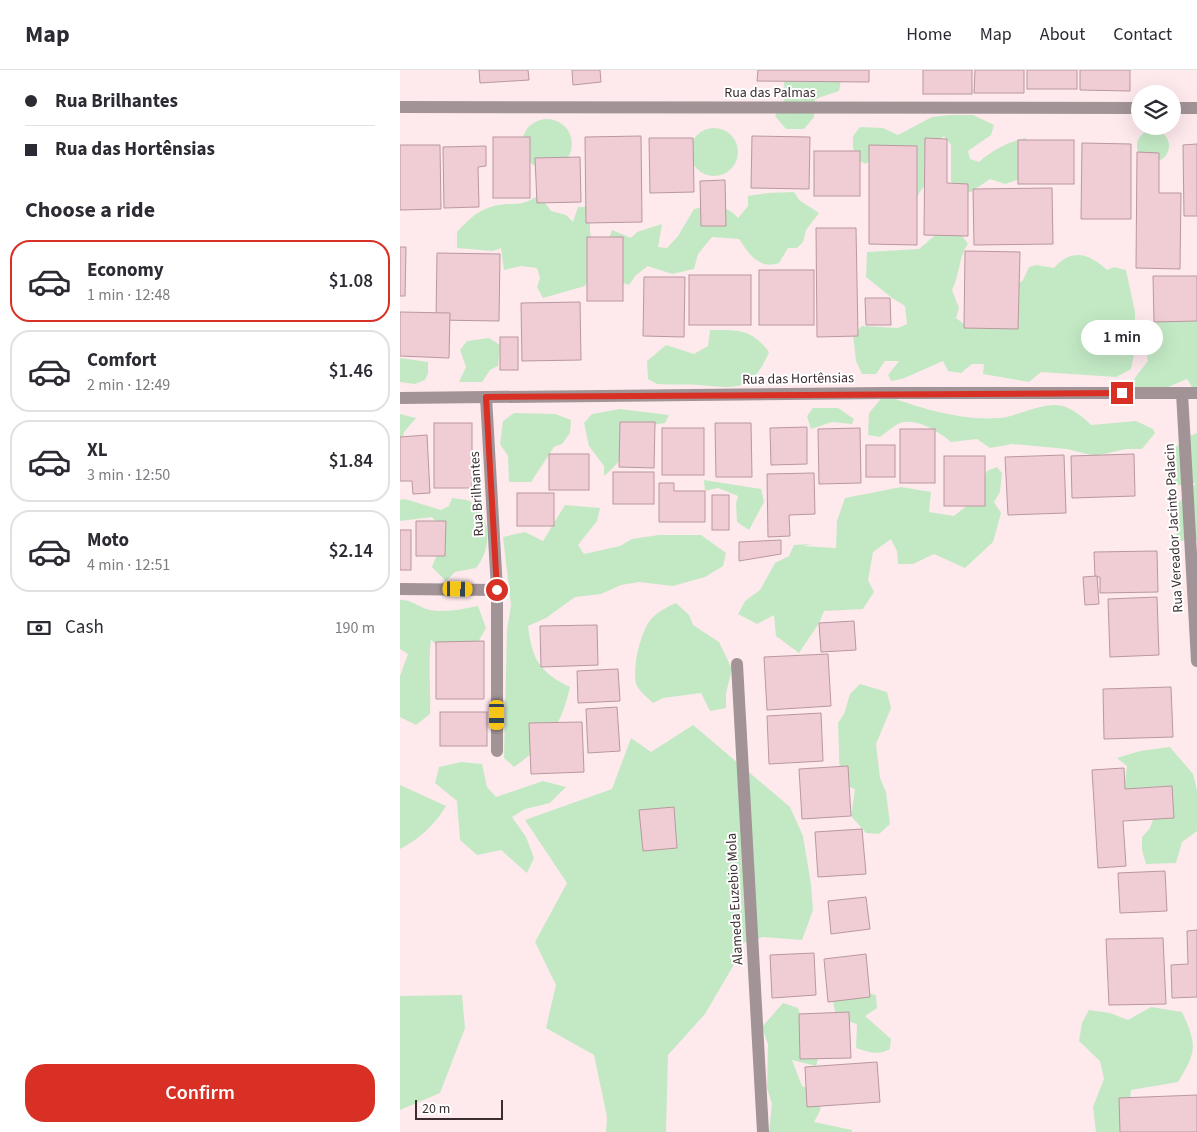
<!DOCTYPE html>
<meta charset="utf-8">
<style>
:root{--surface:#fff;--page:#f2f2f3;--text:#2b2b33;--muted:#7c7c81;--line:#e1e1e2;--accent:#d93025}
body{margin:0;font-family:"Source Sans 3",sans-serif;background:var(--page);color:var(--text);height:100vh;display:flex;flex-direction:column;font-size:19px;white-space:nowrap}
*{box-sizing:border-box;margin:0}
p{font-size:16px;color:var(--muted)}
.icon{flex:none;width:28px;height:28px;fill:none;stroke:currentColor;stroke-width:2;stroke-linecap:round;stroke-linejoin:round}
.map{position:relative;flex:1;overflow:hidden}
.drawer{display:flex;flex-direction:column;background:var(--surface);width:400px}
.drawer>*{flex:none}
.banner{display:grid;align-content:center;height:110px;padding:0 25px;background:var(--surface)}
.controls{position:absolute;left:731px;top:15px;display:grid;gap:10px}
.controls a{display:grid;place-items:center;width:50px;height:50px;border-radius:50%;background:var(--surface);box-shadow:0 5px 20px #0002;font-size:25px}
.scale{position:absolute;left:15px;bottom:12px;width:88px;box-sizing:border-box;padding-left:5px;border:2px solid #3b2d30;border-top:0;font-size:14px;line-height:18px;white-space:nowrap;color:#3b2d30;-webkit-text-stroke:4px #fff;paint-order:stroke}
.end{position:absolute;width:22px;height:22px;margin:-11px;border:6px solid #d93025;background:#fff;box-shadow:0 0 0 2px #fff}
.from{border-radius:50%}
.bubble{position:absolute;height:35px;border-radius:18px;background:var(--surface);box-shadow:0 5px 20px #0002;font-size:16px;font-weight:600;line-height:35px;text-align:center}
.car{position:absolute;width:15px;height:30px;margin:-15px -8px;border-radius:6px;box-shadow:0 0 4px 1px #0007;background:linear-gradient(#f5c518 24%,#345 0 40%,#f5c518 0 76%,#345 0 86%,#f5c518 0)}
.banner b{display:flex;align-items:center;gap:18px;height:48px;font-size:19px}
.banner b+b{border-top:1px solid var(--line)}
.banner i{width:12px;height:12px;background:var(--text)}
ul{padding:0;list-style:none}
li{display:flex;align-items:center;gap:15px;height:82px;margin:0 10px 8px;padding:0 15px;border:2px solid var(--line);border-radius:20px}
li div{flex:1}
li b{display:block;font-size:19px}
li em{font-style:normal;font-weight:600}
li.on{border-color:var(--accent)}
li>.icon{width:45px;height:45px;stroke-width:1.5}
h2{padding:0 25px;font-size:22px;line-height:60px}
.pay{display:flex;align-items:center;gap:12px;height:55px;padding:0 25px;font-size:19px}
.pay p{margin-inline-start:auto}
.action{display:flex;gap:10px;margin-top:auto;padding:10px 25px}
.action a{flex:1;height:58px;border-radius:20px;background:var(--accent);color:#fff;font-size:20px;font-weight:600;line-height:58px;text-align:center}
header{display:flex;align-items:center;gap:30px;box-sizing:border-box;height:70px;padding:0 25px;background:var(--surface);border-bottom:1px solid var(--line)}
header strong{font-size:24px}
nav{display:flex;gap:28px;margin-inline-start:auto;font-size:18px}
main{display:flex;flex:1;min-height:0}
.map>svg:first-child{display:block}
.green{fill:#c3e9c4}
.building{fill:#f0cdd5;stroke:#b9989f}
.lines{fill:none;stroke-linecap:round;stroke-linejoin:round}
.minor{stroke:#a19396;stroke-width:12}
.route{stroke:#d93025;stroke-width:6}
.labels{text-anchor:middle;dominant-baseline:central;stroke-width:4;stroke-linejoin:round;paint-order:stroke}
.street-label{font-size:14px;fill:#3b2d30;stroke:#fff}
</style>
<header>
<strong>Map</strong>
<nav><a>Home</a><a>Map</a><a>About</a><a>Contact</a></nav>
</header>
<main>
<section class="drawer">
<div class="banner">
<b><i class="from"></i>Rua Brilhantes</b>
<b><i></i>Rua das Hortênsias</b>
</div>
<h2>Choose a ride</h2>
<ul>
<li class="on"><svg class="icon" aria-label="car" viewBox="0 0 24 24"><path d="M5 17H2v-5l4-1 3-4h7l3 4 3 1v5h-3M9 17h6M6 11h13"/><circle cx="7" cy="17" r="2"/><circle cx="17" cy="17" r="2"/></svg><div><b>Economy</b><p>1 min · 12:48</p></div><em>$1.08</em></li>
<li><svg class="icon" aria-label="car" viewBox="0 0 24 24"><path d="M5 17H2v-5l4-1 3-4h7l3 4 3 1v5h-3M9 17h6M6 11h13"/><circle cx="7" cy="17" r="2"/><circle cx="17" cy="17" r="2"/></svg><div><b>Comfort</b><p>2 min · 12:49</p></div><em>$1.46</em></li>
<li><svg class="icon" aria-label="car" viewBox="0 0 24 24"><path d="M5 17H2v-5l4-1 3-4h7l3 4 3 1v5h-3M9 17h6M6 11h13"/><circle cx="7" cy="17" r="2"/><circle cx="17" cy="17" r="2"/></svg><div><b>XL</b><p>3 min · 12:50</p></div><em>$1.84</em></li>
<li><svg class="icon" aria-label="car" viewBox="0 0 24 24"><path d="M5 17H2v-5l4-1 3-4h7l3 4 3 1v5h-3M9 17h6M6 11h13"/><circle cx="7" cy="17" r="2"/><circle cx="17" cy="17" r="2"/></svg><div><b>Moto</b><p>4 min · 12:51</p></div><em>$2.14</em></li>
</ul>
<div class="pay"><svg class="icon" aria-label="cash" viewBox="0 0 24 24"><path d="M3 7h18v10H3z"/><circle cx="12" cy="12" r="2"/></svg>Cash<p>190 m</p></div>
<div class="action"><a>Confirm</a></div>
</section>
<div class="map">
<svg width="797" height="1062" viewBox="0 0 797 1062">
<rect width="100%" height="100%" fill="#fee9ed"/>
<g class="green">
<polygon points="415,0 441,10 439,21 415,29 414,47 404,59 386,59 375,46 385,29 384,11"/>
<path d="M550 45H573L594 55 591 65 568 81 570 89 579 92C592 80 608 72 625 68L637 80 638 103 605 114 590 109 571 122 562 123 551 111V75L544 66 525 80 530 85V108L512 133 488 76 466 94 457 90 453 77V66L460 57 483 58 498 65 532 47Z"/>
<circle cx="147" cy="74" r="25"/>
<circle cx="314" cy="82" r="24"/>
<circle cx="753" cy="76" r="16"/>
<path d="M394 122 399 130 419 143 406 160 403 172 397 178H388L379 193C359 200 349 184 339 169L312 167 298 184 294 199 272 204 248 196 236 205 229 215 206 207 205 180 212 160 231 168 237 162 262 154 258 177 267 178 278 166 294 139C311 136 326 134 338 148L348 136V126L368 123Z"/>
<path d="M139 125 151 141 166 145 173 152 178 137H190V161L195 195 185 216 143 228 137 217 140 208 137 198 121 196 104 200 101 178 93 181 57 178V162C68 150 78 140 94 136 115 131 117 139 139 125Z"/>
<path d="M558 160 568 174C558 188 560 205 552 220L559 238 556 248 564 254 574 253 623 210 629 197 636 195 654 198C672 177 690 184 707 200L714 197 726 200 735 242V279L731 299 716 307 641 302 629 312 583 304 584 294H572L561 303 548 301 543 291 502 309 491 311 488 305 499 291H485L476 304H462L456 291 453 264 462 256 498 258 507 254 505 236 492 228 466 207 467 182 519 179 540 161Z"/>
<path d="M765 235 792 241 797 253V321L794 320 787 309 761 320 735 318 734 309 748 291C743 265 752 256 765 235Z"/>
<path d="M310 260C338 260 351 258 369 282 353 320 338 319 300 315 286 314 271 315 257 314L248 309 247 291 266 275 294 284 308 276Z"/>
<polygon points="89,268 100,275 98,296 90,300 82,312 59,312 66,297 60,280 67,271"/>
<polygon points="0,288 28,292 28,303 25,310 15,314 0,312"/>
<path d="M484 325C520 338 561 351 599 348 618 346 636 335 655 335 669 335 682 346 691 355L736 351 753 359 755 363 742 379H726L695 386 667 379 612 374 590 378 577 369 551 372C540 362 516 347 500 353 493 356 486 363 480 367L468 365 469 343Z"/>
<polygon points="413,338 438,338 454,349 452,354 432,352 411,359 407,346"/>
<path d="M220 339 269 345 265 353 229 358C226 383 224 389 204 406V396L189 376 184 353 192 344Z"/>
<polygon points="114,343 155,344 171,350 170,363 162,374 154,377 131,412 109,412 108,386 100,374 103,351"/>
<polygon points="0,344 16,348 4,362 0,382"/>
<polygon points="797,363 797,470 777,471 773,439 796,413 768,417 769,384 785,368"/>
<polygon points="597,397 602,403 600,422 594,432 601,443 593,472 565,498 534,484 513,494 498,494 497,481 491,469 473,482 468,510 474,522 463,539 424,541 419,553 399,583 376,566 374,545 357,554 338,544 345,531 360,520 375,493 389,486 394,475 412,474 403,476 436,478 437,451 445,428 501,417 531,422 529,442 554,446 570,433 587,401"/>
<polygon points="304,410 361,419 364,432 349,460 337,452 336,433 338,426 318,418 305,421"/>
<path d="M52 428C58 429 67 429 71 432 93 448 91 480 76 498L55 502 46 511 32 497 45 464 32 447 0 451V430L5 429 41 440 49 436Z"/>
<path d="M165 435 200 438 197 451 178 475 184 484 220 476 232 469 259 465H301L326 483 323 496 305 507 273 516 239 512 221 515 201 524 175 527 146 548 128 556C132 589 139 602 170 617 161 658 147 673 114 697L104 688 107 560 111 535 103 467 125 462 143 471Z"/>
<path d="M0 530C11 529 20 538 30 540 46 543 62 539 78 536L86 558 74 579 47 589 31 569C28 594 31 618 30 644L16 655 0 647V606L8 584 0 579Z"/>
<path d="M276 533 289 545 293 555 319 572 332 599 326 623V638L310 641 301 623 263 628 253 633C248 628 240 622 237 616 231 600 241 559 252 548 259 541 267 537 276 533Z"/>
<polygon points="460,614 487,622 491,638 476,674 480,708 486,722 490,754 479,764 466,763 451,746 455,719 440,713 438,653 444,644 450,624"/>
<polygon points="293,655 390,737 403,766 411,814 413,840 402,870 363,867 343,873 336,891 305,944 268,985 266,1062 206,1062 207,1047 194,985 146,958 156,915 135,872 167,813 125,750 212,719 231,668 251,682"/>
<polygon points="770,677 793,704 797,720 797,761 782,772 776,793 746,794 742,780 742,767 750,758 756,741 723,730 727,696 717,688 740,681"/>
<polygon points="61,692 82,694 87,717 96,727 143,711 166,717 150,733 125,739 112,747 126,767 134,788 127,803 101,780 77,785 60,770 57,731 35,713 39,697"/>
<path d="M0 715 46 736C35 755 19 769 0 779Z"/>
<path d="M460 921 476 925 477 938 465 946 491 969 490 979C477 986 469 982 456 978L457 954 436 948 433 931Z"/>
<polygon points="62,925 65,958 40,1023 0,1040 0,926"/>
<polygon points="383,933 398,938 404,957 420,982 416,996 392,990 402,1016 421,1024 420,1041 414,1052 452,1060 452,1062 369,1062 372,1034 367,1018 368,974 362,957"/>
<path d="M751 937 782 942C797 974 797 982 778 1012L731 1020 727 1062H696L693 1037 704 1009 700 991 679 971 682 953 689 940 710 943 728 950Z"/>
</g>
<g class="building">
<polygon points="79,0 128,0 129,10 80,13"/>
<polygon points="172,0 200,0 201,12 173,15"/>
<polygon points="358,0 469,0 469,12 357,11"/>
<rect x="523" y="0" width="49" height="24"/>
<polygon points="575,0 624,0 624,23 574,23"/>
<rect x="627" y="0" width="50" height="19"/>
<polygon points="680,0 730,0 730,21 680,20"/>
<polygon points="241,66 242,152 186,153 185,67"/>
<polygon points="352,66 410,67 409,119 351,118"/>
<rect x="93" y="67" width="37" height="61"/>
<polygon points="249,68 293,68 294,122 250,123"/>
<polygon points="525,68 547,69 547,113 568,114 568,166 524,165"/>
<rect x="618" y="70" width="56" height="44"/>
<polygon points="682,73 731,74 731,149 681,149"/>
<polygon points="797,74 797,146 784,146 783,75"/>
<polygon points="0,75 40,75 41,139 0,140"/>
<polygon points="469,75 517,76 517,175 469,174"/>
<polygon points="86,76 86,96 78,97 79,137 44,138 43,77"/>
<rect x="414" y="81" width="46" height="45"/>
<polygon points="737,82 759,83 759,123 781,123 780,199 736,198"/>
<polygon points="180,87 181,132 137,133 135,88"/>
<polygon points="325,110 326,156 301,156 300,111"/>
<polygon points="652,118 653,174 574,175 573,119"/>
<polygon points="416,158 456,158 458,266 417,267"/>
<rect x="187" y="167" width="36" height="64"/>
<polygon points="0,177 6,177 5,226 0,226"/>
<polygon points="565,181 620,182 618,259 564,258"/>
<polygon points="37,183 100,184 99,251 36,250"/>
<rect x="359" y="200" width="55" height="55"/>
<rect x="289" y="205" width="62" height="50"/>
<polygon points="753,206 797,206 797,251 754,252"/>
<polygon points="244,207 285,207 284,267 243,266"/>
<polygon points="465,228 490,228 491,255 466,255"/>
<polygon points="180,232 181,290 122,291 121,233"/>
<polygon points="0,242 50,243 49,288 0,286"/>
<rect x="100" y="267" width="18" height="33"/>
<polygon points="220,352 255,352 254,398 219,397"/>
<rect x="34" y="353" width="38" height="65"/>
<polygon points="315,353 351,353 352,407 316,407"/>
<polygon points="407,357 407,394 371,395 370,358"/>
<rect x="262" y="358" width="42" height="47"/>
<polygon points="460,358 461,413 419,414 418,359"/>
<rect x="500" y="359" width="35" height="54"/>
<polygon points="27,365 30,423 13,424 12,411 0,411 0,367"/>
<rect x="466" y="375" width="29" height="32"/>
<rect x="149" y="384" width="40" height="36"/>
<polygon points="734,384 735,426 672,428 671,386"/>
<polygon points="664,385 666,443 608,445 605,387"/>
<rect x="544" y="386" width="41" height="50"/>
<rect x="213" y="402" width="41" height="32"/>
<polygon points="414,403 415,444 389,445 390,466 368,467 367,404"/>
<polygon points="259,413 274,413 274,421 305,421 305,452 259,452"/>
<rect x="117" y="423" width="37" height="33"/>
<rect x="312" y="425" width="17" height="35"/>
<polygon points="16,451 46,451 45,486 16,486"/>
<rect x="0" y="460" width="11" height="40"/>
<polygon points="381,470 381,484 339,491 339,472"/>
<polygon points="757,481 758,522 700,523 700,507 695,507 694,482"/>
<polygon points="697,506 699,534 685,535 683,507"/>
<polygon points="757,527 759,585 710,587 708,529"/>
<polygon points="454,551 456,580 421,582 419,553"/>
<polygon points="197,555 198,595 141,597 140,556"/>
<polygon points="84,571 84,629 36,629 36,572"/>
<polygon points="428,584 431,636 367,640 364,587"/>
<polygon points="218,599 220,631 178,633 177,601"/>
<polygon points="771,617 773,667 704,669 703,619"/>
<polygon points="217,637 220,681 188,683 186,639"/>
<rect x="40" y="642" width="47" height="34"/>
<polygon points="421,643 423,691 369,694 367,646"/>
<polygon points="182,652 184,702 131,704 129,653"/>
<polygon points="448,696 451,746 402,749 399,699"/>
<polygon points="724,698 725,719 772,716 774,748 723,751 726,796 698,798 692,700"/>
<polygon points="274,737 277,778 243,781 239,740"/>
<polygon points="462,759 466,804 418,807 415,762"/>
<polygon points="765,801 767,841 720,843 718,803"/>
<polygon points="466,827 470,859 431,864 428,831"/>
<polygon points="797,860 797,927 772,928 771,895 788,894 787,861"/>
<polygon points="763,868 766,934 709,935 706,869"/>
<polygon points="414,883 416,925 372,928 370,885"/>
<polygon points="466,884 470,927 428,932 424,889"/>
<polygon points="449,942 451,988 400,989 399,944"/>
<polygon points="477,992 480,1032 407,1037 405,997"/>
<polygon points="797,1025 797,1062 720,1062 719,1028"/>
</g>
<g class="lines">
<g class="minor">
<polyline points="0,37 740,38"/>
<polyline points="772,38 797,38"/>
<polyline points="782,323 797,591"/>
<polyline points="86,327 97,520 97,681"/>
<polyline points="0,328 484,323 797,323"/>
<polyline points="0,519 97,520"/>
<polyline points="337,594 363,1062"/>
</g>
</g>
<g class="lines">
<polyline class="route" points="97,520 86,327 722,323"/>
</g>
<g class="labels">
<g class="street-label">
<text x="370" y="23">Rua das Palmas</text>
<text transform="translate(398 309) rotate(-1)">Rua das Hortênsias</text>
<text transform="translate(77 424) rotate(-93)">Rua Brilhantes</text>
<text transform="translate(774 458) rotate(-93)">Rua Vereador Jacinto Palacin</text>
<text transform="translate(335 829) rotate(-93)">Alameda Euzebio Mola</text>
</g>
</g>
</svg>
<div class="controls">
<a><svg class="icon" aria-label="layers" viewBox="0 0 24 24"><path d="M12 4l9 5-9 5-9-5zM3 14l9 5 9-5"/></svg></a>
</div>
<div class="scale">20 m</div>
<i class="end from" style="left:97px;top:520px"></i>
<i class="end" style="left:722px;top:323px"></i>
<div class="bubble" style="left:681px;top:250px;width:82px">1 min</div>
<i class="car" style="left:58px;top:519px;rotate:91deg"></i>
<i class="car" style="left:97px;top:645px;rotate:180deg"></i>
</div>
</main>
